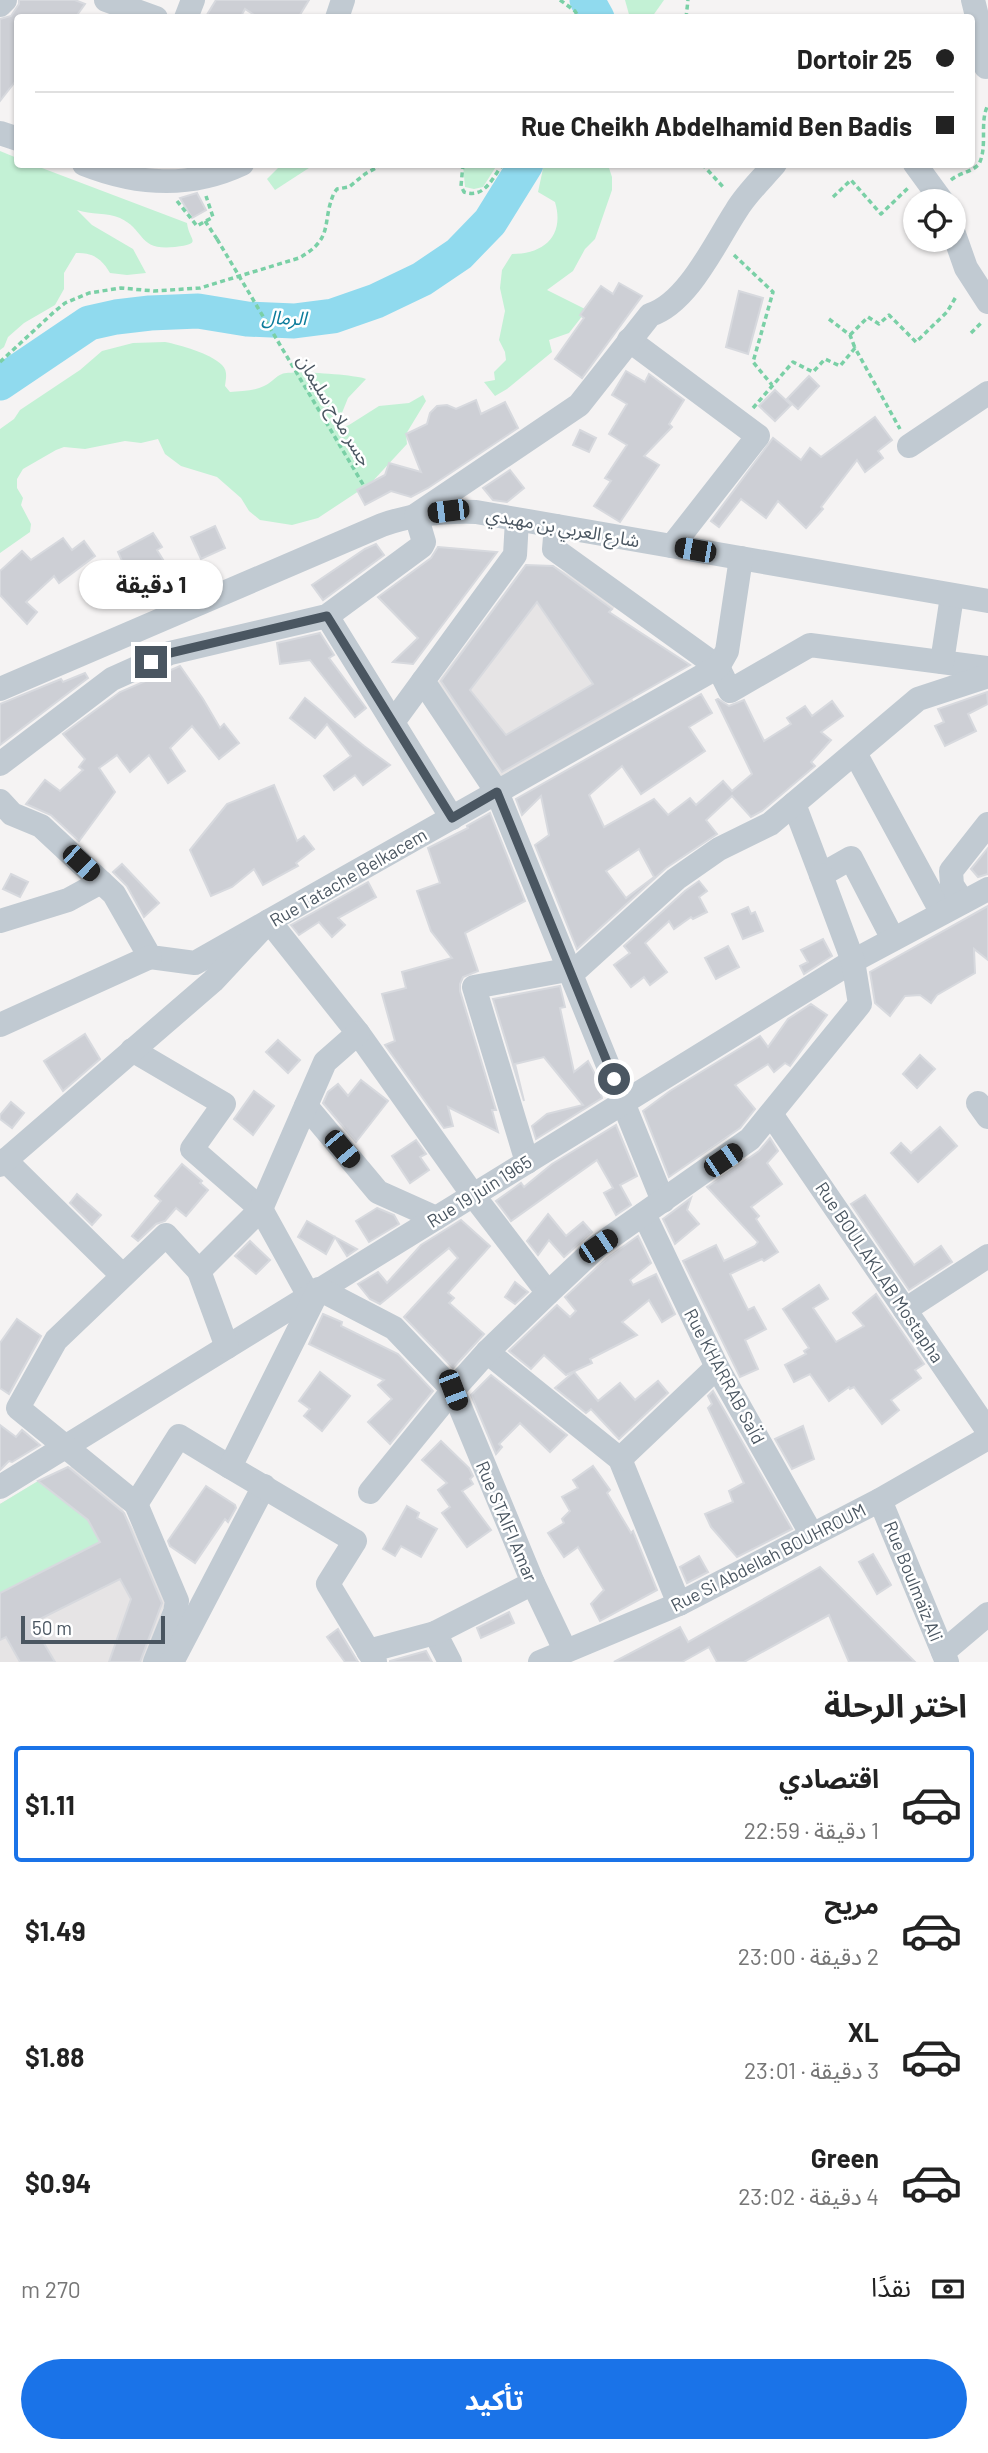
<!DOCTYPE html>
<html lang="ar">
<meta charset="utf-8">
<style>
:root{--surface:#fff;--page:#f2f2f2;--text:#222;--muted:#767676;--line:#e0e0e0;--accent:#1a73e8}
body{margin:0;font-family:Barlow,"Noto Sans Arabic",sans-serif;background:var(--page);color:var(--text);direction:rtl;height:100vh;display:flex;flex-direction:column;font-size:26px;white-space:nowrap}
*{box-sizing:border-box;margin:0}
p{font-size:23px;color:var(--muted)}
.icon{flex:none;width:38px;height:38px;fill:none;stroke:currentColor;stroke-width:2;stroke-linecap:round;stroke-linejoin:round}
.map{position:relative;height:1662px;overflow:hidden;direction:ltr}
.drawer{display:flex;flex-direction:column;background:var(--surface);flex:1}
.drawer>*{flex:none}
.banner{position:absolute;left:14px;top:14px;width:961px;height:154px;border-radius:7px;box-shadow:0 2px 5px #0004;direction:rtl;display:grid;align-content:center;height:154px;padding:0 21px;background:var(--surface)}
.buttons{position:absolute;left:903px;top:189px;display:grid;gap:14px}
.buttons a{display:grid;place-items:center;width:63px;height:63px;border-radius:50%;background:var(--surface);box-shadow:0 2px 5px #0004;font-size:35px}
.scale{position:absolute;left:21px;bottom:18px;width:144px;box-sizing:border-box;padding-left:7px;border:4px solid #4a5661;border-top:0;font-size:19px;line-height:24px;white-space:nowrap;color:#4a5661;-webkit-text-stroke:5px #fff;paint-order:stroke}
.end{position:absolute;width:32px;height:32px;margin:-16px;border:9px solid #4a5661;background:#fff;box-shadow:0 0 0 4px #fff}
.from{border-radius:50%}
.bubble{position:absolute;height:49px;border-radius:24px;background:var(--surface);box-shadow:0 2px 5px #0004;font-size:23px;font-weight:700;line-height:49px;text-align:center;direction:rtl}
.car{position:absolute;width:21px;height:42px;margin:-21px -10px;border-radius:9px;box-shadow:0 0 5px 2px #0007;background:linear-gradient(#222 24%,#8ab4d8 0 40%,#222 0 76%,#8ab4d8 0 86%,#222 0)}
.banner b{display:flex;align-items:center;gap:24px;height:66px;font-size:26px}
.banner b+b{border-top:2px solid var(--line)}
.banner i{width:18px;height:18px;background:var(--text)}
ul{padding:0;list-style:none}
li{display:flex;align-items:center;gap:21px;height:116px;margin:0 14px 10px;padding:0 7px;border:4px solid transparent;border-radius:7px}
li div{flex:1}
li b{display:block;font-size:26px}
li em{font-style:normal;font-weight:700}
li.selected{border-color:var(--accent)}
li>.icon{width:63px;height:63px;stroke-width:1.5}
h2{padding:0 21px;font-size:32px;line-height:84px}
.pay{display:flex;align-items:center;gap:18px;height:77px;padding:0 21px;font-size:26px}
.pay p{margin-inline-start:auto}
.cta{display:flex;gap:14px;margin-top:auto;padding:14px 21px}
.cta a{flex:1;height:80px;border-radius:42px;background:var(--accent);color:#fff;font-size:28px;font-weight:700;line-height:80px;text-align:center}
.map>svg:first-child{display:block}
.education{fill:#e6e4e5}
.green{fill:#c3f1d5}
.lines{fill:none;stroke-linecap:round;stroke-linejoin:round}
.river{stroke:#90daee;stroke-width:35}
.building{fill:#cdcfd5;stroke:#d7d9de;stroke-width:2;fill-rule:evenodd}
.path{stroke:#7ad0a6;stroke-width:3.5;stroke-dasharray:5 3.5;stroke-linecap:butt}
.minor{stroke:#c1cad2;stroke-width:24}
.path-bridge{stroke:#7ad0a6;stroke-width:3.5;stroke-dasharray:5 3.5;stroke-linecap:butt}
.route{stroke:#4a5661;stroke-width:9}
.labels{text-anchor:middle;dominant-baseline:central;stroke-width:5;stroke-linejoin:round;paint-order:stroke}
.street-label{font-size:18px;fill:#4a5661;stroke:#fff}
.water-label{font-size:19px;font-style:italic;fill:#0c7c9b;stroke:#fff}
</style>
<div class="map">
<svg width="988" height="1662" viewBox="0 0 988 1662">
<rect width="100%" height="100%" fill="#f5f3f3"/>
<g class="education">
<polygon points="525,565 556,567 618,604 584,637 609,663 640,711 509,789 431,691"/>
<polygon points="74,1465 117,1498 168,1595 144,1662 0,1662 0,1504 47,1476"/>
</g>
<g class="green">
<polygon points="625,0 664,0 652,17 630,18"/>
<path d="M0 151 17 158 18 164 34 165 187 223C189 241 204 243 175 247 137 251 146 230 120 218 107 212 91 215 77 210L92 225 133 249 146 273 127 275 110 273C102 259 92 252 76 253L64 273V289L55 305 24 323 8 337 4 347 0 350Z"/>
<path d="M544 164 608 165 612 177V190L595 239 585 249 573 271 547 290 587 310 569 333 549 340 552 352 507 389 495 396 484 382 495 380 494 372 506 360 505 352 499 340 505 311 500 288 502 270 512 254C544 254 565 236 555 202L538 192Z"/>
<polygon points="281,165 311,165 312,166 275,190 267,179"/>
<polygon points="463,165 463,164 497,165 483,187 474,189 465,187"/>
<path d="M165 342C180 345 210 353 222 365 228 371 226 378 225 386L230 392C241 391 254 391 264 386 271 383 276 376 282 374 292 370 358 375 366 379L348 398 335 430 349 425 379 406 409 403 423 395 426 401 406 434 407 444 371 483 318 518 292 525 260 520 249 511 241 498 217 477 181 466 165 454 158 439 141 443 125 441 85 449 64 447 56 450 23 469 17 479V488L23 498 21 505 31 524 30 532 0 553V429L14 419 20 410 80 370 102 351 133 343Z"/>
<polygon points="38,1481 88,1520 100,1542 0,1593 0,1504"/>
</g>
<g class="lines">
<g class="river">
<polyline points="587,0 597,18"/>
<polyline points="0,383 89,323 116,317 150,313 198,311 247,319 294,321 333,316 376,301 422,279 459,254 490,222 526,164"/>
</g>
</g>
<g class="building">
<polygon points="19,0 75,0 85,4 75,18 18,18 18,78 0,101 0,19 11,16 19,4"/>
<polygon points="216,0 309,0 298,18 259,18 245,9 240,18 205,18"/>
<polygon points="197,193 206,210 192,218 180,198"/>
<polygon points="619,283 642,296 582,378 555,359 584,318 580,315 601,286 613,294"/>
<polygon points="739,291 763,298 748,354 726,347"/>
<polygon points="626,371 645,382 649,374 684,400 669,424 672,427 644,456 659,465 620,522 594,506 611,481 605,478 627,445 609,434 627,404 612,395"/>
<polygon points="809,376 819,386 798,409 787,399"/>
<polygon points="775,390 791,405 775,421 759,406"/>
<polygon points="476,400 481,414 505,402 518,428 428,488 411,497 391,491 365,505 357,490 385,475 389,463 421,472 406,434 427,424 430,413 437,406 447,405 456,409"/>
<polygon points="875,417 892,440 878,451 883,458 865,472 857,460 821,507 823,509 806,528 778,501 766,518 741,499 719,527 711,521 773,438 801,460 810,448 821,457"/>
<polygon points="580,430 596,438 589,452 573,445"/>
<polygon points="510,470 524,488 507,502 493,500 483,488"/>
<polygon points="215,526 225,548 201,559 191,537"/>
<polygon points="153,533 162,547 157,550 168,568 153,577 150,572 131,581 118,552"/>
<polygon points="63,538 72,550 84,541 95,556 59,583 54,576 26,602 37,612 27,624 0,595 0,571 22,551 31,560"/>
<polygon points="376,544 384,555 323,600 312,585 365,549"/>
<polygon points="438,547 497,552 413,664 393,662 418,638 378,597 431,558"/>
<path d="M526 565 553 566 612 609 609 612 690 665 502 772 441 681ZM537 602 593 684 506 735 470 690Z"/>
<polygon points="320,633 334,655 329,658 366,708 355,717 310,660 280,664 277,643"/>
<polygon points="180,666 203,699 220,728 224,724 239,743 219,759 192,726 170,748 185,771 168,783 149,755 130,772 117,755 99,768 115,792 79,841 51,815 26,804 45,780 60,791 83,770 79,767 85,759 63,734 120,692"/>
<polygon points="85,673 88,678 0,745 0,704 61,679 63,682"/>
<polygon points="987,692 988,704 968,714 976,731 945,746 935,726 944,722 938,709"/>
<path d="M701 694 712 713 689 727 705 751 641 794 622 766 589 795 604 827 654 799 668 815 690 798 696 805 723 781 732 791 752 774 716 700 718 699 729 706 744 700 764 741 791 724 787 718 805 706 812 716 832 701 843 716 821 732 831 740 811 762 815 766 762 811 751 817 732 796 706 820 717 834 666 868 577 949 535 845 549 835 541 796 522 815 516 799ZM639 849 654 877 626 898 606 871Z"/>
<polygon points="305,698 364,746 390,765 363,785 355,775 334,790 324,776 351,756 327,724 315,738 290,718"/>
<polygon points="274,785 297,841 304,836 314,849 296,863 298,866 263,885 254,869 232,887 211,896 190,850 227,804"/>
<polygon points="490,813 525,901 465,933 478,971 463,977 460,984 460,991 496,1110 492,1110 498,1132 448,1107 453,1126 444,1128 385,1045 395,1041 382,994 406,988 402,972 452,958 431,931 417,891 440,883 428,848 468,828 467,826"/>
<polygon points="988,848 988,874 978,877 971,869"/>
<polygon points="122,864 159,903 144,917 127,886 113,872"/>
<polygon points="11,874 28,882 20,897 3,889"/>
<polygon points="699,881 707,891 699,897 707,912 693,919 691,917 674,929 669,921 645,943 667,972 650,985 644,977 631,987 614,965 630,953 624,946 685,891"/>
<polygon points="368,882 376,897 338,918 345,925 332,937 319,922 299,935 291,925"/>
<polygon points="988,906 988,960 974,949 975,973 937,995 931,1003 920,995 905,996 890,1016 875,1003 870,972"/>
<polygon points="748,907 751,914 755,912 763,931 743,939 732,914"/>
<polygon points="823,939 832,956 804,974 800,966 808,962 801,950"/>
<polygon points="728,946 739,967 716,979 705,958"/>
<polygon points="560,986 565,1007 560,1008 574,1072 588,1061 597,1078 602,1098 536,1139 532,1126 547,1114 583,1105 544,1057 515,1064 524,1101 493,999"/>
<polygon points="811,1004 827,1015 790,1066 785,1063 774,1072 768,1064 735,1085 755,1109 740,1128 669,1177 643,1111 670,1091 760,1036 768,1047 788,1019"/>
<polygon points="85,1034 100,1059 63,1091 44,1061"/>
<polygon points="278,1040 300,1060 288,1073 266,1052"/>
<polygon points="920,1055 935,1069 917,1088 903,1074"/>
<polygon points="361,1080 388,1101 356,1142 323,1103 328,1092 338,1084 348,1096"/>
<polygon points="254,1091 274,1106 253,1135 234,1119"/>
<polygon points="11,1102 24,1113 12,1128 0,1119 0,1115"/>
<polygon points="616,1125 637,1176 620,1185 631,1205 616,1215 604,1193 613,1188 597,1160 511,1221 496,1201 521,1183 524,1187 552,1164"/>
<polygon points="940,1127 957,1146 918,1182 891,1153 901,1143 911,1153"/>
<polygon points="770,1138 778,1151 767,1163 782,1184 751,1207 759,1216 756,1219 778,1252 764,1261 762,1259 730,1274 748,1310 754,1307 766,1329 745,1340 758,1369 740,1377 683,1261 716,1245 724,1261 755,1246 758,1242 707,1187 759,1151"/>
<polygon points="416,1140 426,1154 420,1157 429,1170 410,1183 392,1156"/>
<polygon points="182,1164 202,1181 200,1183 208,1190 186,1216 176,1208 165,1221 156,1224 138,1241 132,1236 161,1201 155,1196"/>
<polygon points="77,1194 101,1215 92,1225 70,1203"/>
<polygon points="865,1195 914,1265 941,1246 952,1262 909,1290 851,1204"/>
<polygon points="691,1198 687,1210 699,1224 675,1244 663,1219"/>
<polygon points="377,1208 394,1215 399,1224 369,1242 356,1221"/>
<polygon points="548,1214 566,1236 583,1222 592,1232 564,1257 549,1240 538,1255 527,1241"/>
<polygon points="461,1220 490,1246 448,1293 454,1298 449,1303 484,1334 453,1368 404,1317 458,1258 449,1248 380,1304 370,1299 358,1284 378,1272 387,1283 421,1245"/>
<polygon points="307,1221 335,1237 357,1249 347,1256 335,1237 326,1254 298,1237"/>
<polygon points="638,1236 651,1263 630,1280 633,1285 656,1274 675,1314 662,1322 649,1300 622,1322 637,1335 590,1359 592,1363 566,1375 544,1355 531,1369 509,1351 557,1305 570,1317 576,1311 565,1297 607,1258"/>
<polygon points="250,1241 270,1260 256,1274 235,1256"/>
<polygon points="515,1282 528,1292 515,1304 505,1297"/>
<polygon points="819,1285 828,1299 813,1308 836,1342 864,1326 853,1313 876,1294 924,1364 915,1370 921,1378 891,1400 899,1410 882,1424 854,1387 850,1389 849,1387 829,1401 810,1374 794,1382 785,1365 806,1354 804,1351 809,1348 783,1309"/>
<polygon points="323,1314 342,1322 341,1326 398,1354 433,1391 390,1444 368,1422 392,1399 378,1385 384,1380 309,1344"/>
<polygon points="17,1319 41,1336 9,1394 0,1388 0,1343"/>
<polygon points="320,1372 350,1396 322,1431 304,1416 310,1409 299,1401"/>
<polygon points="574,1372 598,1401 620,1383 635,1400 658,1381 668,1393 619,1439 591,1409 586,1413 555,1388"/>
<polygon points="491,1375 567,1435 550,1452 520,1423 499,1444 502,1447 496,1454 471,1395"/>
<polygon points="713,1391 792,1529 737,1557 711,1527 705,1514 733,1502 729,1491 744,1483 708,1408 712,1404 708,1396"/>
<polygon points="0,1425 16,1437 22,1430 40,1445 12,1462 9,1461 0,1470"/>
<polygon points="803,1426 814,1459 792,1469 775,1439"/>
<polygon points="441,1441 469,1468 473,1476 470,1479 473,1484 462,1491 491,1530 467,1547 442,1513 450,1507 438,1490 447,1483 422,1460"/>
<polygon points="593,1466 610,1490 607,1493 631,1533 633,1531 657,1590 600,1621 591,1604 604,1590 578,1547 564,1557 548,1533 564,1523 562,1519 570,1511 562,1497 578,1488 573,1480"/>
<polygon points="68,1467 124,1513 162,1603 140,1662 109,1662 131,1599 120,1579 32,1623 55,1662 20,1662 6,1637 0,1640 0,1593 100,1542 88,1520 38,1481"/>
<polygon points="206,1486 235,1505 236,1508 228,1522 225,1519 195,1563 170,1546 168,1541"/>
<polygon points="407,1506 419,1513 417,1518 437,1529 421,1557 401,1546 395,1556 383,1549"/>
<polygon points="873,1554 891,1585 877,1594 859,1562"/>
<polygon points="699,1556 708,1572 687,1583 680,1567"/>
<polygon points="820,1567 915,1662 849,1662 829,1615 744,1662 717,1662 709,1647 682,1662 614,1662 680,1627 688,1642"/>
<polygon points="509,1612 514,1623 481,1638 477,1628"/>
<polygon points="338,1629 358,1662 345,1662 327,1637"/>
<polygon points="426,1651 432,1662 390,1662 390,1661"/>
</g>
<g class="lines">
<g class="path">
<polyline points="560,0 575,11 579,18"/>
<polyline points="686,18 688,0"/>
<path d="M463 164 461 186 464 192C485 199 492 178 503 164"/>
<polyline points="702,164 725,189"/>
<path d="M951 180C959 173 972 172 979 164 988 146 979 122 988 105"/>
<polyline points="833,197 851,180 881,214 908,188"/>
<polyline points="177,201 197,226 213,217 206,196"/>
<polyline points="205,221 217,239"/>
<polyline points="734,255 773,292 753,362 772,385"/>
<polyline points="829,319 850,335 855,348"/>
<polyline points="971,333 982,322"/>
<polyline points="850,335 868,317 879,324 889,315 916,342 947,312 957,295"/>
<path d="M0 362 54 312 65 303 89 293 121 288 154 291 200 288 299 258C335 238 321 223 334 193L337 189 349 187 365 174 383 164"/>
<polyline points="753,408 793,362 813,372 825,359 840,366 855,348 900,429"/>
</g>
<g class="minor">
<polyline points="106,0 156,18"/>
<polyline points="973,0 986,53 986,67"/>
<polyline points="0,5 5,0"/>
<polyline points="186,18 193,0"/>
<polyline points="337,18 343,0"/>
<polyline points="0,133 18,139"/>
<path d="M84 164C137 185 189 189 242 164"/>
<polyline points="915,164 942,201"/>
<polyline points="954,234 966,268 988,302"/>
<polyline points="629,340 758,436 672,546"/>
<polyline points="909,446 988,393"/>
<polyline points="517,520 515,555 423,681 497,792 663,1201"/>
<polyline points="556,526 554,549 718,667 730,691 810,645 988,668"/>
<polyline points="327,616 452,818"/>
<polyline points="942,662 952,596"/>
<path d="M0 689 382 525C413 514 443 511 476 512L988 601"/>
<polyline points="393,722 423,681"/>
<polyline points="855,753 942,913"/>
<path d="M0 764 112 679 170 653 327 616 422 546 424 542 416 515 579 405 650 315C688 303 715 243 736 211 746 194 762 179 775 164"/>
<polyline points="0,801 12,814 41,826 114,894 150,957 195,963 269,921 358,1033 473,1195 548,1293"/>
<polyline points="794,804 821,875 851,858 893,939"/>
<polyline points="963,902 952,885 951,871 988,824"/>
<polyline points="0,921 68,900 101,882"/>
<polyline points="0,1025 150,957"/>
<polyline points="132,1050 224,1104 192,1149 261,1209 309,1296"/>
<polyline points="978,1103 988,1117"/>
<polyline points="306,1106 378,1192 436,1218"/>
<polyline points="771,1114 988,1431"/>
<polyline points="5,1160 122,1275"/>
<polyline points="527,1162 474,987 578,968 676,879 719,849 770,824 918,699 988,676"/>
<polyline points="0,1165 213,981 269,921 718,667 727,651 741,558"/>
<polyline points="644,1214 717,1367 812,1535"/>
<polyline points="199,1271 261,1209 325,1062 358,1033"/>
<polyline points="905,1310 988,1256"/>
<polyline points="487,1352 620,1459 679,1604"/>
<polyline points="620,1459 717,1367"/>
<polyline points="0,1487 853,961 988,889"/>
<polyline points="370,1492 453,1390 487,1352 548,1293 598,1246 750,1139 860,1004 853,961 821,875"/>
<polyline points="880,1500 947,1662"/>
<polyline points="136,1504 179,1436 230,1467"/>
<polyline points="435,1633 450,1662"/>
<polyline points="368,1651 435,1633 533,1583"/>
<polyline points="943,1652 988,1614"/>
<polyline points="155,1662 175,1612 177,1601 136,1504 18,1408 56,1340 166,1235 199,1271 227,1347"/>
<polyline points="172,1662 264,1486"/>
<polyline points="375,1662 328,1584 355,1541 230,1467 319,1289 394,1328 453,1390 533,1583 565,1650"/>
<polyline points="540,1662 679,1604 880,1500 988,1438"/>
</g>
<polyline class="path-bridge" points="217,239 364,486"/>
</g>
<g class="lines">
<polyline class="route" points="151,662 170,653 327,616 452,818 497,792 614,1079"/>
</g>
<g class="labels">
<g class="street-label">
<text transform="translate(335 410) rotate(59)">جسر ملاح سليمان</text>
<text transform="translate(563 527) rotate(10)">شارع العربي بن مهيدي</text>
<text transform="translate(348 877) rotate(-30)">Rue Tatache Belkacem</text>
<text transform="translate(479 1191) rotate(-32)">Rue 19 juin 1965</text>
<text transform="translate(880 1272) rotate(56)">Rue BOULAKLAB Mostapha</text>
<text transform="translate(725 1376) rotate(62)">Rue KHARRAB SaÏd</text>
<text transform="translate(507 1521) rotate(67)">Rue STAIFI Amar</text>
<text transform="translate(768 1557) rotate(-27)">Rue Si Abdellah BOUHROUM</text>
<text transform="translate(914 1581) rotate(68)">Rue Boulmaïz Ali</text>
</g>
<g class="water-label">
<text transform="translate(284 317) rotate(2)">الرمال</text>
</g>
</g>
</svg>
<div class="buttons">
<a><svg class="icon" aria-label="locate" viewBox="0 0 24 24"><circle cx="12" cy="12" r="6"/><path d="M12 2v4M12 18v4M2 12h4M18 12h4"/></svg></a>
</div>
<div class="scale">50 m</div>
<i class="end from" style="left:614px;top:1079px"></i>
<i class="end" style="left:151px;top:662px"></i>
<div class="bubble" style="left:79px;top:560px;width:144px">1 دقيقة</div>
<i class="car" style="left:448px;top:511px;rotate:263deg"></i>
<i class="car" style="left:695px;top:550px;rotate:280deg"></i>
<i class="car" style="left:81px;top:863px;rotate:133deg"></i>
<i class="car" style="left:342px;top:1149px;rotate:140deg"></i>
<i class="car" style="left:723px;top:1160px;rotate:56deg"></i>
<i class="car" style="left:598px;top:1246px;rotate:56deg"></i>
<i class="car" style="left:453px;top:1390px;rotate:159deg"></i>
<div class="banner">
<b><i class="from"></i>Dortoir 25</b>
<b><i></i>Rue Cheikh Abdelhamid Ben Badis</b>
</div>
</div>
<section class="drawer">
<h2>اختر الرحلة</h2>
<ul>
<li class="selected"><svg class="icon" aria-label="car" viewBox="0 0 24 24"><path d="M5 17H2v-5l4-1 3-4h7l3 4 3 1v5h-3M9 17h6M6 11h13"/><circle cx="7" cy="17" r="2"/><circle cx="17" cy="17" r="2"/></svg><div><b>اقتصادي</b><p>1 دقيقة · 22:59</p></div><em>$1.11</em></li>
<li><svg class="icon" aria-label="car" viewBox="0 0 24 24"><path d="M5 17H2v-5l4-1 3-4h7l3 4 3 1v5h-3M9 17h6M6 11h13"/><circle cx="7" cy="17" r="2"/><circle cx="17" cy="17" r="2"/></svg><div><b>مريح</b><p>2 دقيقة · 23:00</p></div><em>$1.49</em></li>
<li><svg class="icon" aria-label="car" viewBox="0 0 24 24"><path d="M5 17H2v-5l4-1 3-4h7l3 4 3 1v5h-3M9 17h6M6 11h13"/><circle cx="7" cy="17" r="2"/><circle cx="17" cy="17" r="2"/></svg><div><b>XL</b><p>3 دقيقة · 23:01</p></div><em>$1.88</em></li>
<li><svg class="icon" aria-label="car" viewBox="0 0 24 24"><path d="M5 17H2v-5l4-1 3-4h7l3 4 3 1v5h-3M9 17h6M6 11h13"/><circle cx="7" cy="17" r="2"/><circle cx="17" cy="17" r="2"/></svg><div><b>Green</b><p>4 دقيقة · 23:02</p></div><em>$0.94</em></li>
</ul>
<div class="pay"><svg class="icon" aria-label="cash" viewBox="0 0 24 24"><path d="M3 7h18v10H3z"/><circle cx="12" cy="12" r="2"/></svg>نقدًا<p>270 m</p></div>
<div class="cta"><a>تأكيد</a></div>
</section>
